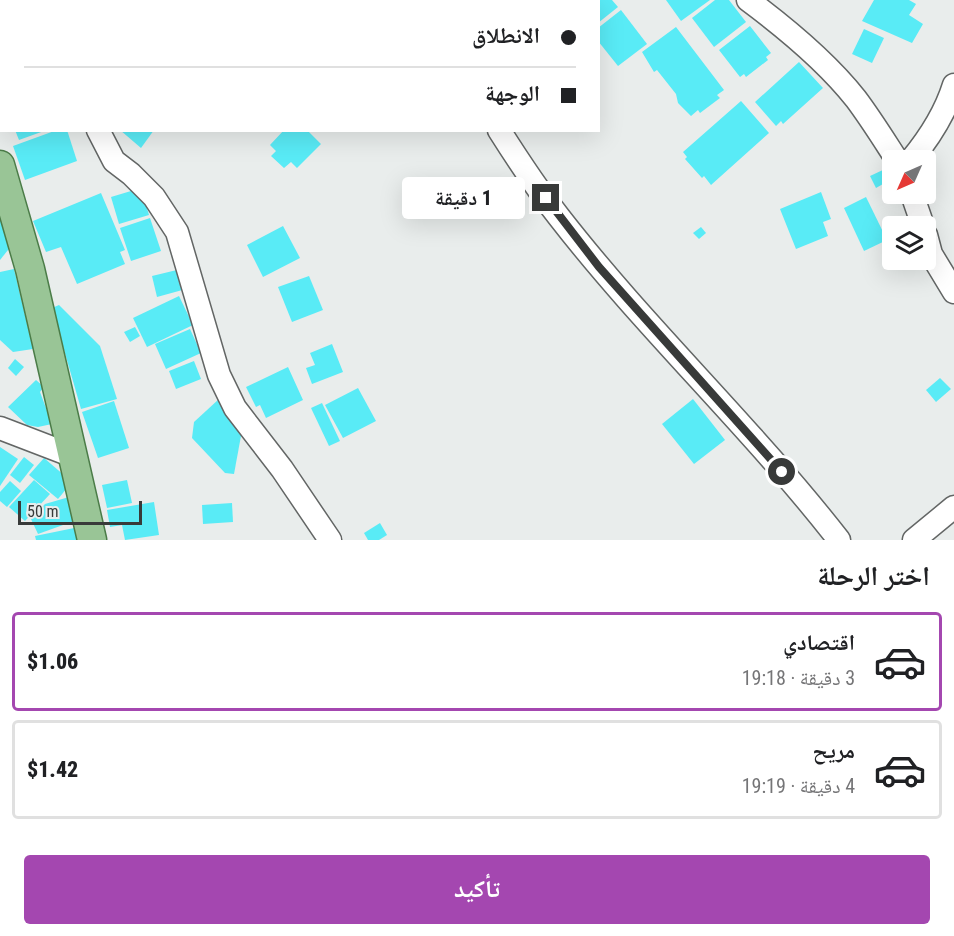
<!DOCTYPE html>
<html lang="ar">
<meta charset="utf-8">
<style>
:root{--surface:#fff;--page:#f6f6f6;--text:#202124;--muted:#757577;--line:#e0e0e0;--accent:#a447b0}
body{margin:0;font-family:"Roboto Condensed","Noto Naskh Arabic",sans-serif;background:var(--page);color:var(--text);direction:rtl;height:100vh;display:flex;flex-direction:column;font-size:22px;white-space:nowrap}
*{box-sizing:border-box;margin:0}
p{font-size:20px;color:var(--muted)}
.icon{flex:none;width:33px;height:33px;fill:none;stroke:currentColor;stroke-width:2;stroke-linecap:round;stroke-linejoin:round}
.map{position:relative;height:540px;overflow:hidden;direction:ltr}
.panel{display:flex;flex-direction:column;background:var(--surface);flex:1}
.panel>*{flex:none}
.banner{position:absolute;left:0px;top:0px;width:600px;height:132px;box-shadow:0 6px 24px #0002;direction:rtl;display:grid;align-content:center;height:132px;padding:0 24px;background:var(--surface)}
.needle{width:39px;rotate:225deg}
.buttons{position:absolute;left:882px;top:150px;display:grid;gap:12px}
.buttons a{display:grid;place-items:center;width:54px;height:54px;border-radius:6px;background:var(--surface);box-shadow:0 6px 24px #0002;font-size:30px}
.scale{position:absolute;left:18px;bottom:15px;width:124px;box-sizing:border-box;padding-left:6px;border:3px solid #383a39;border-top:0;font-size:16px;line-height:21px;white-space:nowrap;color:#383a39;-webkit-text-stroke:4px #e9edec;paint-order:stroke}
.end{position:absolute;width:27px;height:27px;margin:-14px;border:8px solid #383a39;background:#fff;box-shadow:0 0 0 3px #fff}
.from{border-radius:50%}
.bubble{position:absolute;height:42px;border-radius:6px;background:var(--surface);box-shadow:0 6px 24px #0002;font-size:20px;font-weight:800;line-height:42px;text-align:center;direction:rtl}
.banner b{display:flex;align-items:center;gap:21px;height:57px;font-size:22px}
.banner b+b{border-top:2px solid var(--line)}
.banner i{width:15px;height:15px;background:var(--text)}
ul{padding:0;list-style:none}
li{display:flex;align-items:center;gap:18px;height:99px;margin:0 12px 9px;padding:0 12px;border:3px solid var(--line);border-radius:6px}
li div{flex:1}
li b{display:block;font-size:22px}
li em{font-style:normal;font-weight:800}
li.current{border-color:var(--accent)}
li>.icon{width:54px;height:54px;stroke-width:1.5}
h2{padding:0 24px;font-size:27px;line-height:72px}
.action{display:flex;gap:12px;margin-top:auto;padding:12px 24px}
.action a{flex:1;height:69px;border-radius:6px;background:var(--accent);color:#fff;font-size:24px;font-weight:800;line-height:69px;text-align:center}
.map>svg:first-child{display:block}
.building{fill:#59ebf6}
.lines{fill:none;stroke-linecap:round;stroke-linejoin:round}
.minor-casing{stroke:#636665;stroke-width:25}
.major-casing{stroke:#4b7c48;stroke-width:31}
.minor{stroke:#fff;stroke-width:22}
.major{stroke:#99c596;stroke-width:28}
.route{stroke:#383a39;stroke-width:8}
</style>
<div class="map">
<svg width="954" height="540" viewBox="0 0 954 540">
<rect width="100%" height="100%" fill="#e9edec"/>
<g class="building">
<polygon points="598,0 612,0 618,7 598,23"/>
<polygon points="666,0 710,0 681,21"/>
<polygon points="715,0 729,0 746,22 714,47 692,18"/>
<polygon points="874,0 909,0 916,4 909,15 923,24 912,43 862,21"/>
<polygon points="621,10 647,44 618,66 598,41 598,28"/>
<polygon points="750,26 771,53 766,57 768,60 746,77 744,74 740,77 719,50"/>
<polygon points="676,27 724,90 717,95 720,98 700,113 698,110 691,116 678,103 676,94 657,70 654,72 642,52"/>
<polygon points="864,29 884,38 872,63 852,54"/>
<polygon points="799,62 823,88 783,124 781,121 776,126 755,102"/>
<polygon points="741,101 769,133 711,185 704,176 702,178 685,159 687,157 683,152"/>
<polygon points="15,130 44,130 44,131 19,140"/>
<polygon points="57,130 67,130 77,161 25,180 13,146"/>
<polygon points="120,130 154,130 141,148"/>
<polygon points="284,130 307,130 321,144 297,168 291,162 284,168 271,156 276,151 270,145"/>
<polygon points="885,169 890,180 876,188 870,176"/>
<polygon points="141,188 149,215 119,224 111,197"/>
<polygon points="821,192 831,219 823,222 828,236 796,249 780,209"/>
<polygon points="101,193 125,250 120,252 125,264 77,284 61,247 46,252 33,221"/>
<polygon points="866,197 887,240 864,251 844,208"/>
<polygon points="0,209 16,240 0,260"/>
<polygon points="150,218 161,251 131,261 120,228"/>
<polygon points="283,226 300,258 263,277 247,245"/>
<polygon points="701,227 706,233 699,239 693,233"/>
<polygon points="14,269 33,349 13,352 0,340 0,272"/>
<polygon points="181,269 186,289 157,297 152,276"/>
<polygon points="309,276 323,310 292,322 278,287"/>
<polygon points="179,296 193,325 147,347 133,318"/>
<polygon points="59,305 100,346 117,399 81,409 52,308"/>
<polygon points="135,327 140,336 130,342 124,332"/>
<polygon points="190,329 201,353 166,369 155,344"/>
<polygon points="332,344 343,372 312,384 306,368 315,365 310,353"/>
<polygon points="15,359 24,367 16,376 8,368"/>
<polygon points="194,361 201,379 176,389 169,371"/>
<polygon points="288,367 303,400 266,418 260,405 256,407 246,387"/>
<polygon points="940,378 951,389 936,402 926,390"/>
<polygon points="36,380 44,387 40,392 52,424 38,427 27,425 8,407"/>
<polygon points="358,388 376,421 343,438 325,405"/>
<polygon points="219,399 243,425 234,474 225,473 192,438 194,422"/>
<polygon points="693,399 725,440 694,464 662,424"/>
<polygon points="114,401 129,448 98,458 82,412"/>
<polygon points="322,403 340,441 329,446 311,408"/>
<polygon points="0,447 18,459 0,486"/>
<polygon points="24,457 34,465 20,483 10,475"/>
<polygon points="44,458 72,482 58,499 29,475"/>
<polygon points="34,480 50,494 25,521 9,507"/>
<polygon points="127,480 132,503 107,508 102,485"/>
<polygon points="10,481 21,491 7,507 0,501 0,492"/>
<polygon points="69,497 77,520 38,534 31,519 45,504"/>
<polygon points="154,502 159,535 125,540 122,525 110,527 107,510"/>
<polygon points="232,503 233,522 203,524 202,505"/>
<polygon points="380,523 387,535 379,540 368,540 364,533"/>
<polygon points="84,526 87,540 36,540 35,536"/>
</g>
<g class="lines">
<defs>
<g id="minor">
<polyline points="45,0 45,2"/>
<polyline points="258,0 260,2"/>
<path d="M748 0C787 29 826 61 856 99 871 119 884 140 897 160"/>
<polyline points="114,2 115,0"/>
<polyline points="446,2 446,0"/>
<polyline points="98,130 114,161 131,174 154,197 177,232 219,375 235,408 282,469 330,540"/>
<path d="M499 130C518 160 537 189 559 217 646 329 751 427 839 540"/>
<path d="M911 160C930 137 945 114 954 85"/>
<polyline points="912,194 923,226"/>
<polyline points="926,235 931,254 954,292"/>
<polyline points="0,428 73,456"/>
<polyline points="914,540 954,507"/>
</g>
<polyline id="major" points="0,165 30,269 92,540"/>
</defs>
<use href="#minor" class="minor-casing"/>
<use href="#major" class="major-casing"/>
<use href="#minor" class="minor"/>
<use href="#major" class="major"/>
</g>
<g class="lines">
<polyline class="route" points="546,198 599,267 782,472"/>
</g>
</svg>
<div class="buttons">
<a><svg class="needle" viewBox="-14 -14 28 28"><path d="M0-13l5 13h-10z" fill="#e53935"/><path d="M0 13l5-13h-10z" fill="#757577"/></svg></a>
<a><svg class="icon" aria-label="layers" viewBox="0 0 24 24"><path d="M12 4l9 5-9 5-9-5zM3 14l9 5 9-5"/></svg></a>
</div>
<div class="scale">50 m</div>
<i class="end from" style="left:782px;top:472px"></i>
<i class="end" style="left:546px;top:198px"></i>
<div class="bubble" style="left:402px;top:177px;width:123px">1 دقيقة</div>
<div class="banner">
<b><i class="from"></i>الانطلاق</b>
<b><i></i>الوجهة</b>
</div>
</div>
<section class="panel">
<h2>اختر الرحلة</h2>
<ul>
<li class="current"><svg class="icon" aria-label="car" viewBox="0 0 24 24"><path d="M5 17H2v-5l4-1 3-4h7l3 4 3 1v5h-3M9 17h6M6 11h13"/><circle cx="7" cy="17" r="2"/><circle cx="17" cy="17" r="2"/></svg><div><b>اقتصادي</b><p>3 دقيقة · 19:18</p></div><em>$1.06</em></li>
<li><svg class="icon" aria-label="car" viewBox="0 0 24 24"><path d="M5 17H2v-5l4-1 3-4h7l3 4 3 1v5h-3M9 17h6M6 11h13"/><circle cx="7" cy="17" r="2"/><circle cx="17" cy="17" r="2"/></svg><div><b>مريح</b><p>4 دقيقة · 19:19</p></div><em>$1.42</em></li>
</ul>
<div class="action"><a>تأكيد</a></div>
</section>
